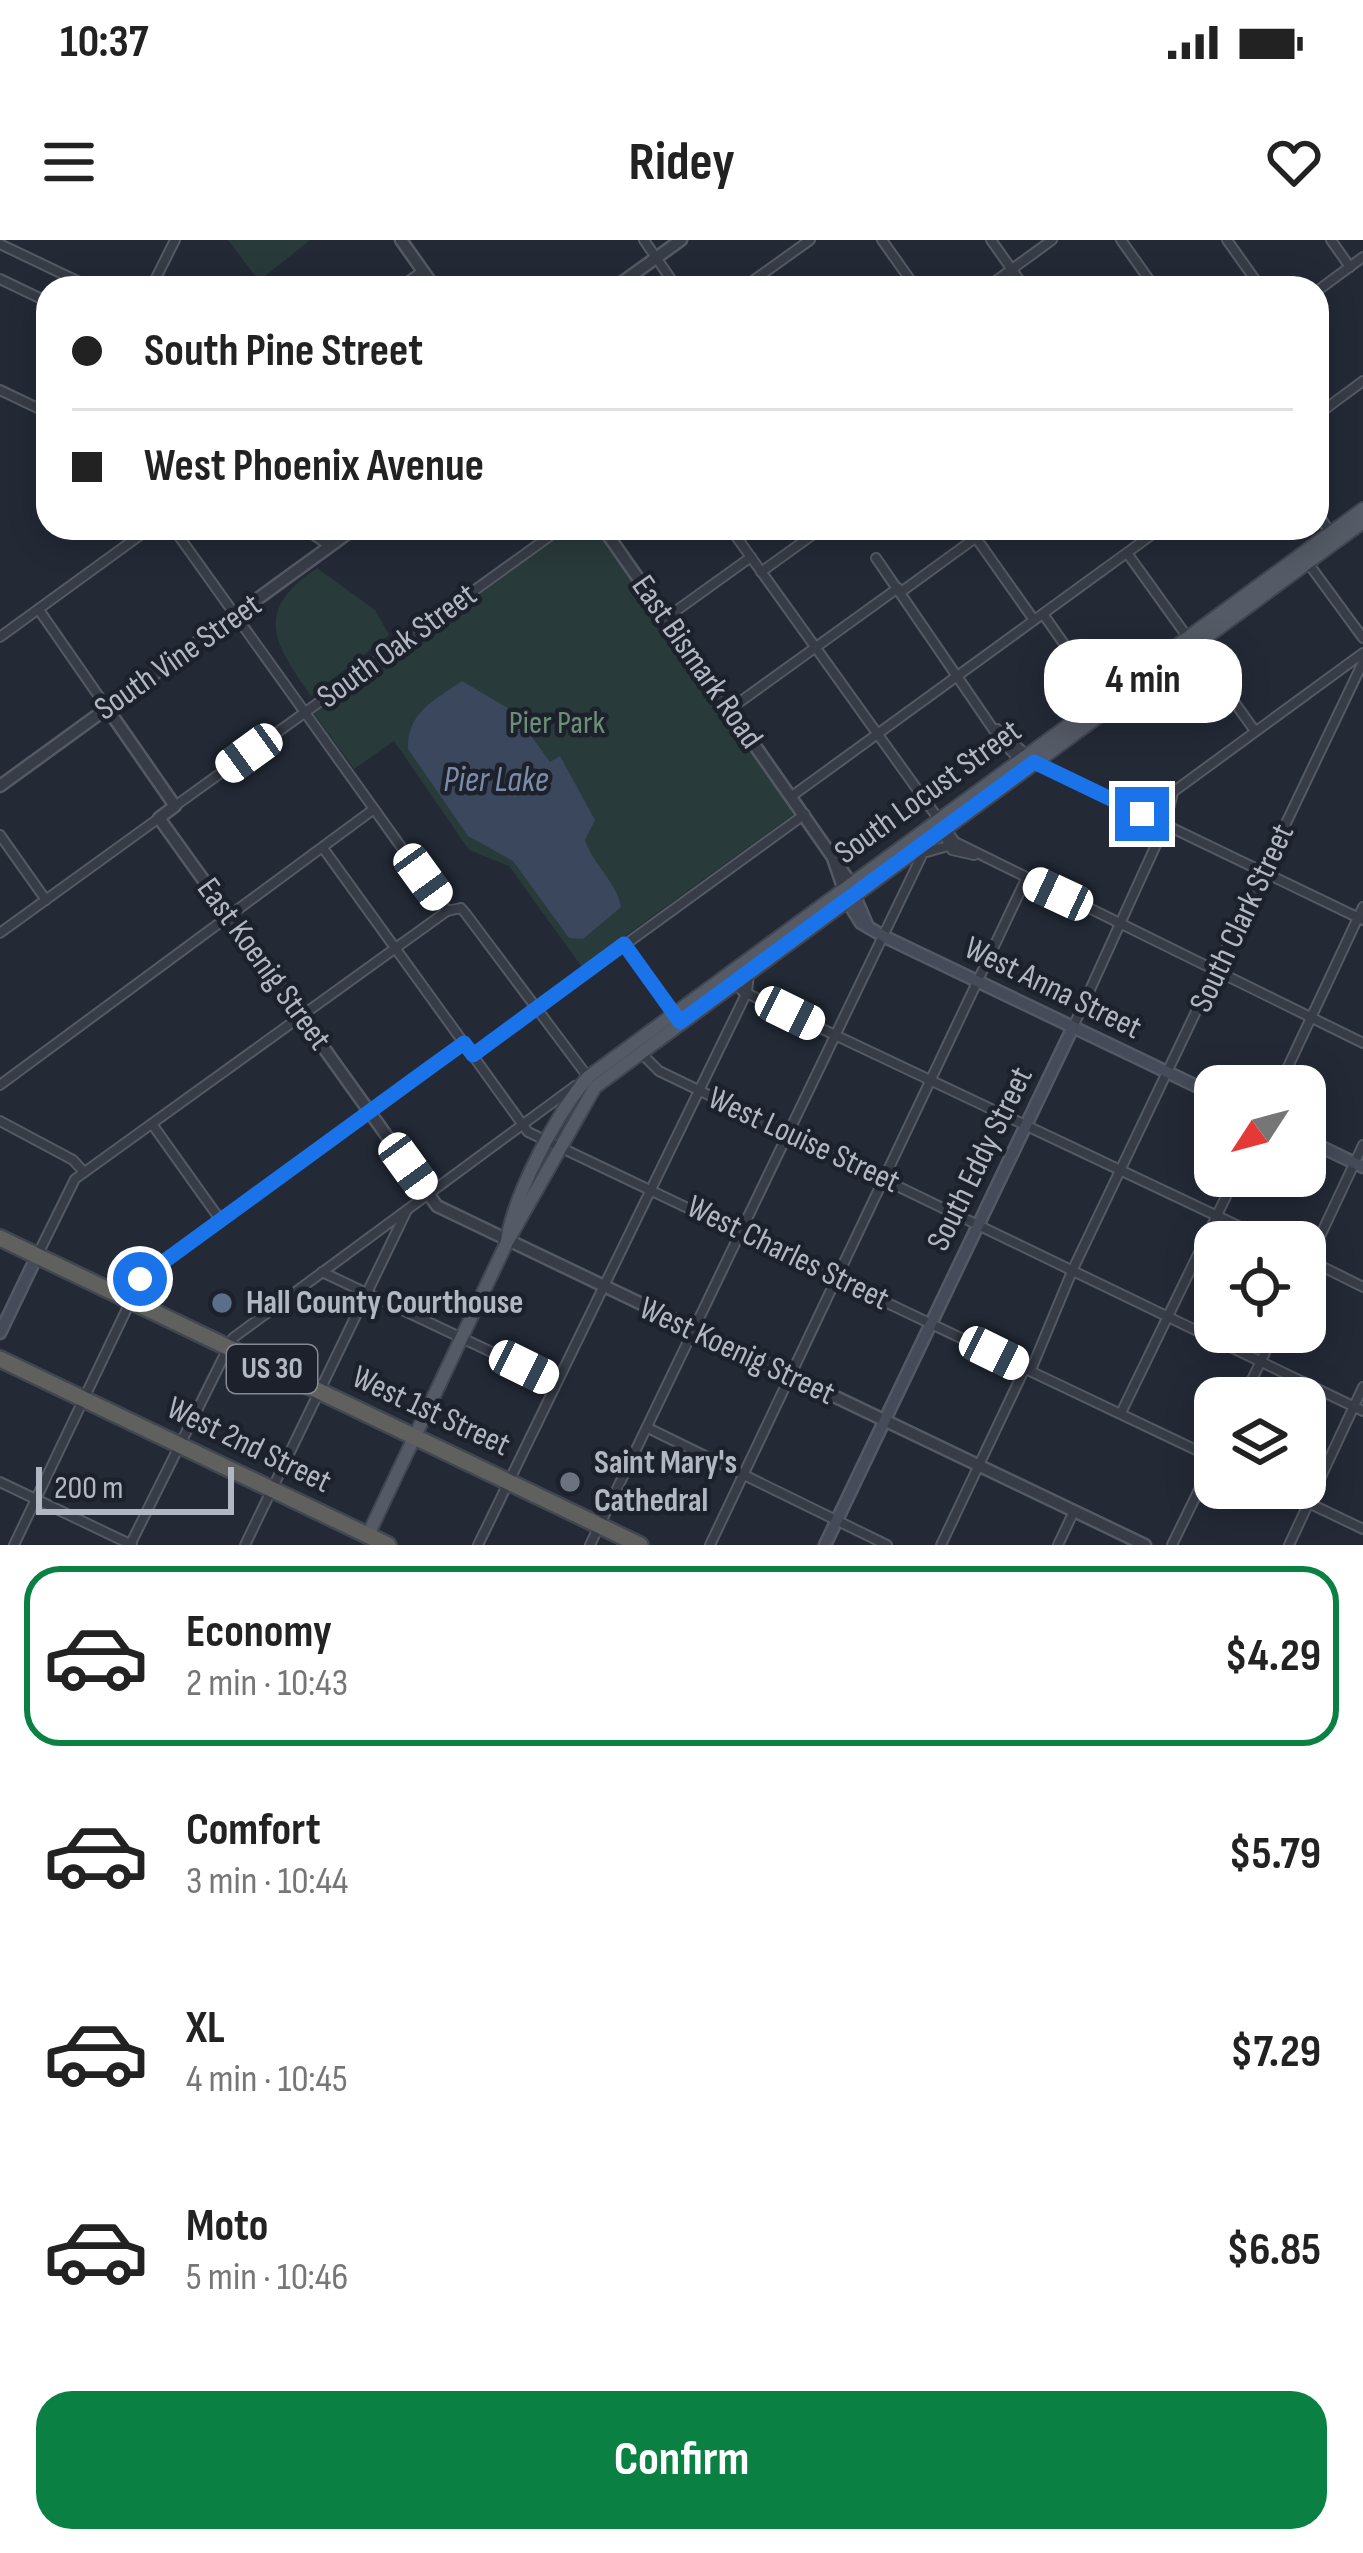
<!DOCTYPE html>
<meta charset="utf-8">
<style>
:root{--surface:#fff;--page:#f2f2f2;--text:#222;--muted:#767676;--line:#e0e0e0;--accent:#0b8043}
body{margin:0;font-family:"Sofia Sans Condensed",sans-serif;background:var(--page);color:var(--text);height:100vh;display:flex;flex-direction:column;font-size:45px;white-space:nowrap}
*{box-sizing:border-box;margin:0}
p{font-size:39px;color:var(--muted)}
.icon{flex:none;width:66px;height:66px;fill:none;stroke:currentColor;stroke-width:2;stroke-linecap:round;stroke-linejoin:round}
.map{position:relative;height:1305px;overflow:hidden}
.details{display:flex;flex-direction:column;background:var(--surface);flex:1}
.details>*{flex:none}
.banner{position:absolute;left:36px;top:36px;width:1293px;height:264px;border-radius:36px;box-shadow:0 6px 30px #0003;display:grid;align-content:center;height:264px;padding:0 36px;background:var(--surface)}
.needle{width:78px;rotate:234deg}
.fabs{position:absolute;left:1194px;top:825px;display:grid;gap:24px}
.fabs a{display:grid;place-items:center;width:132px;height:132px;border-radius:24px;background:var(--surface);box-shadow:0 6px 30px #0003;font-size:60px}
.scale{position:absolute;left:36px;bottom:30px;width:198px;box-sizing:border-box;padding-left:12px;border:6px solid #b1b7c3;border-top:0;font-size:33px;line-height:42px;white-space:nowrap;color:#b1b7c3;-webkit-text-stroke:9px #1c212b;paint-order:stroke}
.end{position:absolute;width:54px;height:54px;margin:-27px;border:15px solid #1a73e8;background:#fff;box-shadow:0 0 0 6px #fff}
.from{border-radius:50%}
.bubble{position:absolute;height:84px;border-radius:36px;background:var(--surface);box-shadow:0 6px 30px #0003;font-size:39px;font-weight:700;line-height:84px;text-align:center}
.car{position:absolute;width:36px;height:72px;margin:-36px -18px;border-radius:15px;box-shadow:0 0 9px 3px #0007;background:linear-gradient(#fff 24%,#345 0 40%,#fff 0 76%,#345 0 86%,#fff 0)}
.banner b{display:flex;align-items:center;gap:42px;height:114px;font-size:45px}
.banner b+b{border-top:3px solid var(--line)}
.banner i{width:30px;height:30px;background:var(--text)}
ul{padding:21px 0 0;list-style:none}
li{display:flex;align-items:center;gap:36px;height:180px;margin:0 24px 18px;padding:0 12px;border:6px solid transparent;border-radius:36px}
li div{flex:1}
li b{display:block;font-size:45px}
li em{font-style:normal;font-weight:700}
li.on{border-color:var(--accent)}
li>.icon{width:108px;height:108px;stroke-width:1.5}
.button{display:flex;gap:24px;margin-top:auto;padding:24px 36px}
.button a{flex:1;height:138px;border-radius:36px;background:var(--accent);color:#fff;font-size:48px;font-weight:700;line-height:138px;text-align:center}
.status{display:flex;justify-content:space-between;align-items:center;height:84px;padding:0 60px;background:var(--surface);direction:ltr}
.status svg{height:33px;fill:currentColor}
header{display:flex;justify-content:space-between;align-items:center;height:156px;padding:0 36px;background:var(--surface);font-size:54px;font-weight:700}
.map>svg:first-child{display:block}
.green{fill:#293a3b}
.water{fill:#3a475d}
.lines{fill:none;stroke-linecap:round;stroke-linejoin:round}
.minor-casing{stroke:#545a64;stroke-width:12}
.tertiary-casing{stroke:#545a64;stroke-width:15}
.secondary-casing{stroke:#545a64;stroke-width:15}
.primary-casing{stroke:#404550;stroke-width:16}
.trunk-casing{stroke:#414751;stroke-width:20}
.minor{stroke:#373c46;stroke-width:8}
.tertiary{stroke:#373c46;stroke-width:10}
.secondary{stroke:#454b59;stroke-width:10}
.primary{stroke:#555b66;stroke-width:12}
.trunk{stroke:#60605e;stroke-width:15}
.route{stroke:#1a73e8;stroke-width:15}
.service-dot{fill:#5c6f8a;stroke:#1c212b;stroke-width:4.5}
.worship-dot{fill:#6b7280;stroke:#1c212b;stroke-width:4.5}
.labels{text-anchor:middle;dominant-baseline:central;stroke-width:9;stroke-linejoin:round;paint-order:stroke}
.shield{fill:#1c212b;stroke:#848a95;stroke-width:3}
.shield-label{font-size:30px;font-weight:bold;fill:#b1b7c3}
.street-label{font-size:33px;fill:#b1b7c3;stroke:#1c212b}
.park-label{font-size:33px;fill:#6c9077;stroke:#1c212b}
.poi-label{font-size:33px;font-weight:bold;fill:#b1b7c3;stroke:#1c212b;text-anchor:start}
.water-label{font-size:36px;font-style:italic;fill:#7c8ca8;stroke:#1c212b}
</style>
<div class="status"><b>10:37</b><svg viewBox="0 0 49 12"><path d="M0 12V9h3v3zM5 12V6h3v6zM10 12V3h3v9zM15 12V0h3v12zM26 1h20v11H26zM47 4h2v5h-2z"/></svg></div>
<header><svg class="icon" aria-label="menu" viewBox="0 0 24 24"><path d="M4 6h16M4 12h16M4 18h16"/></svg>Ridey<svg class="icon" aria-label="heart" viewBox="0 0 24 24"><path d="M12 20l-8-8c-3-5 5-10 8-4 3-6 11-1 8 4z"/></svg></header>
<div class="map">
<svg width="1363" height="1305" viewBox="0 0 1363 1305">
<rect width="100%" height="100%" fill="#232a36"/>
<g class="green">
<polygon points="228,0 310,0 259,41"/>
<polygon points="569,288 598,288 798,571 582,727 509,626 469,610 394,501 354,529 313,472"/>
<path d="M317 328 375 370 389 395 311 456C272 401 254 371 317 328Z"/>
</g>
<path class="water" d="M462 441 514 472 550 522 560 516 595 580 585 600C593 625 617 642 621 667L583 699 569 698 513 621 468 596 408 509C407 473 433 461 462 441Z"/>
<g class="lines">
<defs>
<g id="minor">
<polyline points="644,0 677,48"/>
<polyline points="882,0 916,48"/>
<polyline points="991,0 1025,48"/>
<polyline points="1121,0 1155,48"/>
<polyline points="1227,0 1261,48"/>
<polyline points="1331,0 1350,27"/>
<polyline points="0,4 92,48"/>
<polyline points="0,39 48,62"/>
<polyline points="151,48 175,0"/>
<polyline points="399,48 423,31"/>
<polyline points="743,48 810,0"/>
<polyline points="986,48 1052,0"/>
<polyline points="1317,51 1363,17"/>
<polyline points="0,150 48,173"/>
<polyline points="1317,175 1363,141"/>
<polyline points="1317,273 1330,292"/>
<polyline points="173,288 447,671"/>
<polyline points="303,288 330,306"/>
<polyline points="730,288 955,602 1363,803"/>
<polyline points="969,288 1034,380"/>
<polyline points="1127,313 1255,491"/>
<polyline points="876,318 1002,502 1021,521"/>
<polyline points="1308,323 1363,398"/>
<polyline points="761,332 822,288"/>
<polyline points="901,352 989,288"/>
<polyline points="39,370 107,468"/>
<polyline points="1043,374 1102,458"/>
<polyline points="666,378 751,317"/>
<polyline points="0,397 150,288"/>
<polyline points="730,469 898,348"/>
<polyline points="997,489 1035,522 1363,680"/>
<polyline points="792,556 1161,288"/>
<polyline points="175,566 561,288"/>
<polyline points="1142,574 1172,553"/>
<polyline points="942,591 952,610 974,615"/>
<polyline points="0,595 46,660"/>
<polyline points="323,608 528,892 1215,1219"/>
<polyline points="447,671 461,668 466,674 588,837"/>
<polyline points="0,693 159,578"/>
<polyline points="624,704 676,776"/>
<polyline points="742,751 1272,1002"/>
<polyline points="1073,787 1165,585 1173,552 1363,413"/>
<polyline points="640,812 659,831 1363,1171"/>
<polyline points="473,815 805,574"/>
<polyline points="0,845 374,569"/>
<polyline points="1279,846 1363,667"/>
<polyline points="0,881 73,920 84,932"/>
<polyline points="152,884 219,978"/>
<polyline points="37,1016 75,939 447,671"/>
<polyline points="1305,1018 1363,1047"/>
<polyline points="1305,1028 1363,905"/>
<polyline points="322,1032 555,1142"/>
<polyline points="1031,1130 1073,1029 1363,422"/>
<polyline points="1243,1158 1275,1092"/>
<polyline points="1121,1173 1236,936"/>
<polyline points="648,1188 887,1305"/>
<polyline points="0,1242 132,1305"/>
<polyline points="1277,1248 1363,1289"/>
<polyline points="14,1305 143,1035 464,803"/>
<polyline points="130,1305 233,1098 575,846"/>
<polyline points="245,1305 407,970"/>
<polyline points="478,1305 747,752 749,733"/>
<polyline points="590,1305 923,613 948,606"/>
<polyline points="710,1305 1026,639"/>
<polyline points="941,1305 1025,1128"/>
<polyline points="1058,1305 1074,1271"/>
<polyline points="1172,1305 1214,1219"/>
<polyline points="1289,1305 1363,1147"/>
</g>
<g id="tertiary">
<polyline points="401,0 435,48"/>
<polyline points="614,48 681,0"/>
<polyline points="603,288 850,642"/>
<polyline points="107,468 175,566 159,578 437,966 1145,1305"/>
<polyline points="0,546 355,288"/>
<polyline points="833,618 843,647"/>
</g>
<g id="secondary">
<polyline points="853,652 868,687"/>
<polyline points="846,659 861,683 885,697 1215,855"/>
<polyline points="1305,899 1363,927"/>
<polyline points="0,1093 37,1016"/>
<polyline points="825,1305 1073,787"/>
</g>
<g id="primary">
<path d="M507 1001C514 954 557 873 588 837L1363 269"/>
<polyline points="368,1295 507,1002 595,847 1363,282"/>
</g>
<g id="trunk">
<polyline points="0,998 640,1305"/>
<polyline points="0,1119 388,1305"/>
</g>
</defs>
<use href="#minor" class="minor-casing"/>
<use href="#tertiary" class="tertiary-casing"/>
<use href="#secondary" class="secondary-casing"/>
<use href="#primary" class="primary-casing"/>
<use href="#trunk" class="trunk-casing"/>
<use href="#minor" class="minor"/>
<use href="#tertiary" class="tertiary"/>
<use href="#secondary" class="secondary"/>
<use href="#primary" class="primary"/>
<use href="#trunk" class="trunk"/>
</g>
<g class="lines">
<polyline class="route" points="140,1039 432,826 464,803 473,815 624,704 680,782 1034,522 1142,574"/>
</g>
<circle class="service-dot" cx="222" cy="1063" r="12"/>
<circle class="worship-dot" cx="570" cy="1242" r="12"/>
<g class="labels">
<rect class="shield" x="227" y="1105" width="90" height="48" rx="9"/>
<g class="shield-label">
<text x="272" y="1129">US 30</text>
</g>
<g class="street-label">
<text transform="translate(397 406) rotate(-36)">South Oak Street</text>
<text transform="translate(178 417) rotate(-35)">South Vine Street</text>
<text transform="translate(697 422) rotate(55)">East Bismark Road</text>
<text transform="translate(928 552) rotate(-36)">South Locust Street</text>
<text transform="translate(1242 678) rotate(-65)">South Clark Street</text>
<text transform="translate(264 724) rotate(54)">East Koenig Street</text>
<text transform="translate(1053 748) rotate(26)">West Anna Street</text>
<text transform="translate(804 900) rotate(25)">West Louise Street</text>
<text transform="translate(980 919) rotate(-64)">South Eddy Street</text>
<text transform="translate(788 1013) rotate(26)">West Charles Street</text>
<text transform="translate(737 1111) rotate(25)">West Koenig Street</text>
<text transform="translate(431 1171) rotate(25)">West 1st Street</text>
<text transform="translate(249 1205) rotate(26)">West 2nd Street</text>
</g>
<g class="park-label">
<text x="557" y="483">Pier Park</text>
</g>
<g class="poi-label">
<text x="246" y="1063">Hall County Courthouse</text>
<text x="594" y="1223">Saint Mary's<tspan x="594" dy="38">Cathedral</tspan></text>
</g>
<g class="water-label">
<text x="496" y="540">Pier Lake</text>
</g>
</g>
</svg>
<div class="fabs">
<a><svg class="needle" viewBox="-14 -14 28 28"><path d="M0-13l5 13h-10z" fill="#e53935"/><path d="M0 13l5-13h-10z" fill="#767676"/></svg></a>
<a><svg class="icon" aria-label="locate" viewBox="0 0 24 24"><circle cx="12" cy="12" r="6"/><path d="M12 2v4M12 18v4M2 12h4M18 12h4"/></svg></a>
<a><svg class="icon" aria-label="layers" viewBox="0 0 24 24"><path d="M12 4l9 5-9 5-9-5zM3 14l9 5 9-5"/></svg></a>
</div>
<div class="scale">200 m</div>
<i class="end from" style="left:140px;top:1039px"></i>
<i class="end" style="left:1142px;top:574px"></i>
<div class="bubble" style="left:1044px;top:399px;width:198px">4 min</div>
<i class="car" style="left:249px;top:513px;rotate:234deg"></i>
<i class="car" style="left:423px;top:637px;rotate:144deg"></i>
<i class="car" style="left:1058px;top:654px;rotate:295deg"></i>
<i class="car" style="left:790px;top:773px;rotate:116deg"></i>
<i class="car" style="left:408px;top:926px;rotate:144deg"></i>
<i class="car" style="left:994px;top:1113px;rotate:116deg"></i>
<i class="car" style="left:524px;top:1127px;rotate:116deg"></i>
<div class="banner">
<b><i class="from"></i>South Pine Street</b>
<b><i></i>West Phoenix Avenue</b>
</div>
</div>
<section class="details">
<ul>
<li class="on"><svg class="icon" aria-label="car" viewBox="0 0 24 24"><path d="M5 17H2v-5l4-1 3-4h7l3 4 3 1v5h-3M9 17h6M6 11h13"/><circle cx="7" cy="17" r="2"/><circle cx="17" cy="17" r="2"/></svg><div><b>Economy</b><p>2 min · 10:43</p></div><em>$4.29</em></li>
<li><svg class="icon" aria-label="car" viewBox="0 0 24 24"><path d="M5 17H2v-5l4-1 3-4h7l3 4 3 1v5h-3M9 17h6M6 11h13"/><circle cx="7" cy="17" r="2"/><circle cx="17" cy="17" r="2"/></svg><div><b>Comfort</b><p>3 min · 10:44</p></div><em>$5.79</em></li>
<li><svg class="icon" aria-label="car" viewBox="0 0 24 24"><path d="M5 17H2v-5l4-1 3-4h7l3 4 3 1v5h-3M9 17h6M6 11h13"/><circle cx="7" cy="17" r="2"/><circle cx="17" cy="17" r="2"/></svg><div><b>XL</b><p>4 min · 10:45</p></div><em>$7.29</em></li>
<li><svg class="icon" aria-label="car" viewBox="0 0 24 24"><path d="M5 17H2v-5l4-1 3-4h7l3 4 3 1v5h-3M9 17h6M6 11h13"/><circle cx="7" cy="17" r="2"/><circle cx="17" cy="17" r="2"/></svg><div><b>Moto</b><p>5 min · 10:46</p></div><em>$6.85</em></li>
</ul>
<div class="button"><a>Confirm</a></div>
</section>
